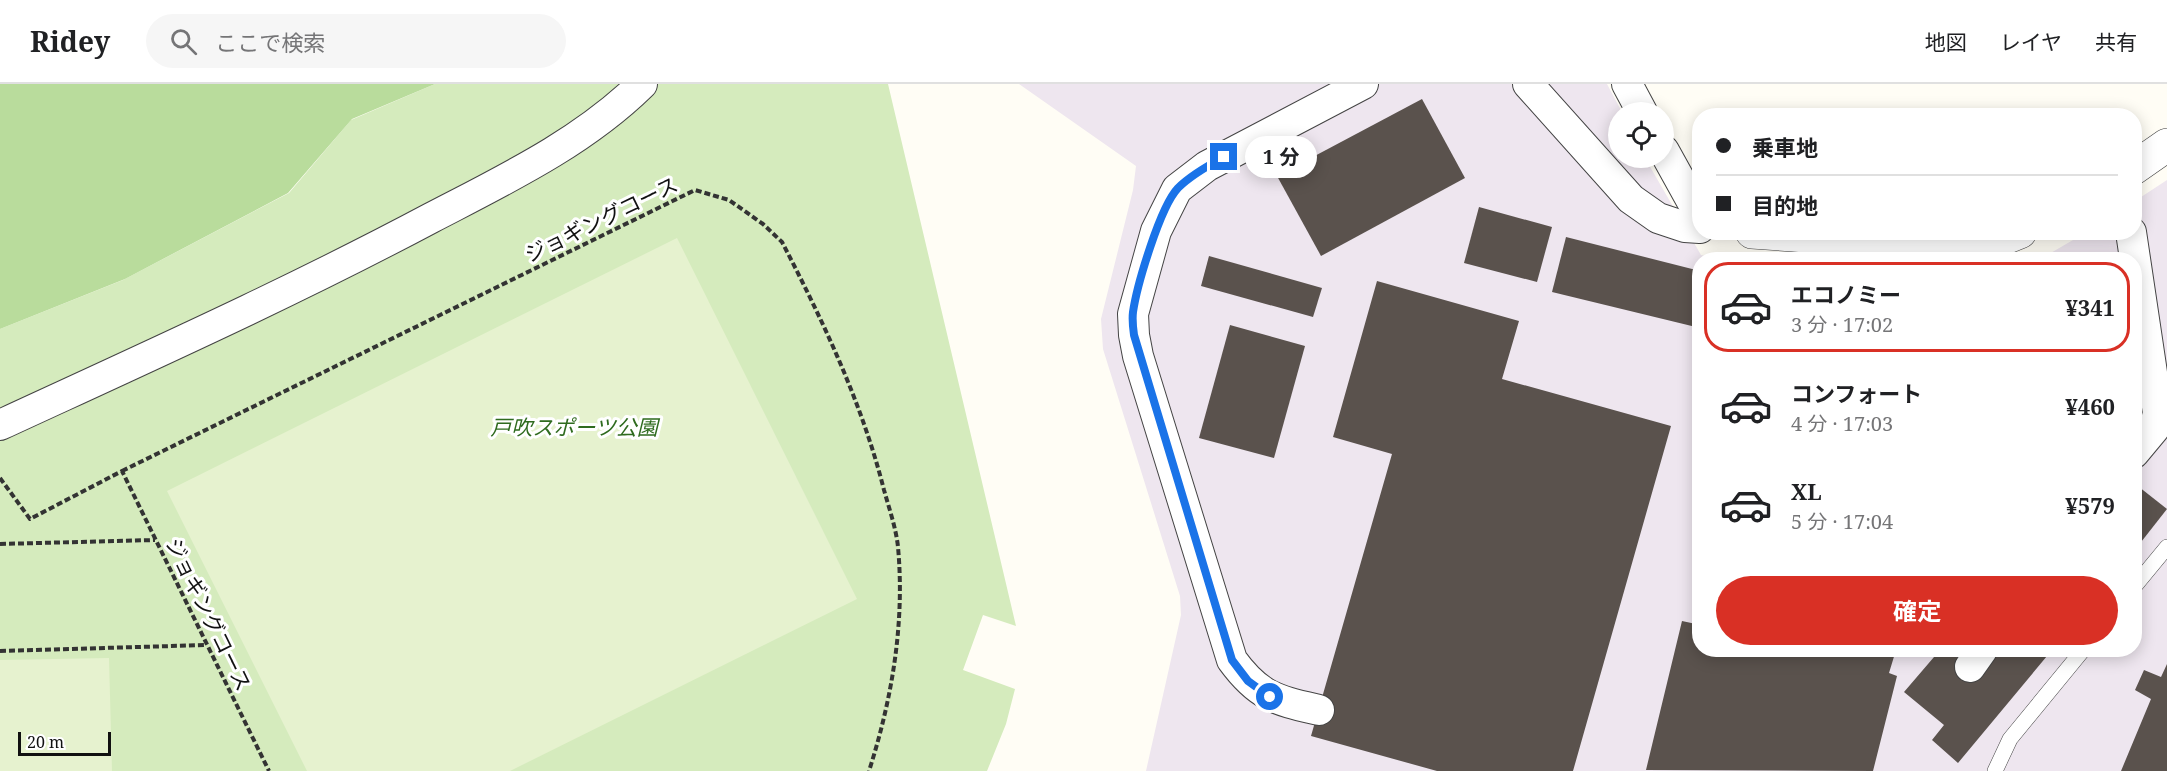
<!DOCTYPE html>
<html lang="ja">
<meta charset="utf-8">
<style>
:root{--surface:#fff;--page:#f6f6f6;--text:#202124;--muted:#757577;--line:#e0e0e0;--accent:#d93025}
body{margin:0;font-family:"Noto Serif","Noto Sans JP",serif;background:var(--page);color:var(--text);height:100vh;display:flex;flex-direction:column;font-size:22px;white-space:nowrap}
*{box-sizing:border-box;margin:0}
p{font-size:20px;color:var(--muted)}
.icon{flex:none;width:33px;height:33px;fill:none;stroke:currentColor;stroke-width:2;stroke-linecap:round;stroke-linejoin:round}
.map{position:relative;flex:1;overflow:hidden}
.panel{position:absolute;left:1692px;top:168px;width:450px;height:405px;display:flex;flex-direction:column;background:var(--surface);border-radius:24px;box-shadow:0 3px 15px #0003}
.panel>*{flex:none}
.hud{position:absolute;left:1692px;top:24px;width:450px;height:132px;border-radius:24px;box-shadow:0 3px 15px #0003;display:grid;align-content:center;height:132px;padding:0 24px;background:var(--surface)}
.fabs{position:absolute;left:1608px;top:18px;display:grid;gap:12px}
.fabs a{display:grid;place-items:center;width:66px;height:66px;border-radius:50%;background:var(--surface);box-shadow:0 3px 15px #0003;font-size:30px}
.scale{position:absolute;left:18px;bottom:15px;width:93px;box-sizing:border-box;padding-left:6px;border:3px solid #111;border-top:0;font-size:16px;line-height:21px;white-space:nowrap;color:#111;-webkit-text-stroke:4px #fff;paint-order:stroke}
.end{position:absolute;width:27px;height:27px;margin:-14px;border:8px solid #1a73e8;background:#fff;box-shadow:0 0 0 3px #fff}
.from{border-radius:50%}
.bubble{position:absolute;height:42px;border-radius:21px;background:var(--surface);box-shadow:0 3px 15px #0003;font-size:20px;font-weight:700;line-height:42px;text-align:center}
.hud b{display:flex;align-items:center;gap:21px;height:57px;font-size:22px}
.hud b+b{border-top:2px solid var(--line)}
.hud i{width:15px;height:15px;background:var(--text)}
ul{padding:10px 0 0;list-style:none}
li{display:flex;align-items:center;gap:18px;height:90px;margin:0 12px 9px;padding:0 12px;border:3px solid transparent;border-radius:24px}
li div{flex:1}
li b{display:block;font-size:22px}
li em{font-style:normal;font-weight:700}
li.active{border-color:var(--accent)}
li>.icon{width:54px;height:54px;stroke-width:1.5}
.primary-button{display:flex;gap:12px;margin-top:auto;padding:12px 24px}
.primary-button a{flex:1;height:69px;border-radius:36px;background:var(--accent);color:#fff;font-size:24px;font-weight:700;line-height:69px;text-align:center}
header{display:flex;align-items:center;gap:36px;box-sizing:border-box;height:84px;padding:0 30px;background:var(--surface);border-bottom:2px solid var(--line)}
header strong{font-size:28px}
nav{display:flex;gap:33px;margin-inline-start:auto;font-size:21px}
.search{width:420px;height:54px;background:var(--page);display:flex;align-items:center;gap:15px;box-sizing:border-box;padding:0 21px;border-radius:33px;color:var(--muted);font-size:22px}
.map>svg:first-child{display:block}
.industrial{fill:#eee6ef}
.green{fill:#d5ebbd}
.forest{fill:#b9dc9c}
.pitch{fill:#e6f2cf}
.building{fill:#5a524d}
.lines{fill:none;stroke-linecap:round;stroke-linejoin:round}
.service-casing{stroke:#444;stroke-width:16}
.minor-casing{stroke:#444;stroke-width:32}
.tertiary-casing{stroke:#444;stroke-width:34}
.path{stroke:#333;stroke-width:4;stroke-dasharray:6 3;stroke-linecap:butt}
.service{stroke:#fff;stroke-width:15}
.minor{stroke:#fff;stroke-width:30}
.tertiary{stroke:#fff;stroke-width:33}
.route{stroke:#1a73e8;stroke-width:8}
.labels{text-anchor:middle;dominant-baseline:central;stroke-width:6;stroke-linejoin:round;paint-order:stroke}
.street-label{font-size:21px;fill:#111;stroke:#fff}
.park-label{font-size:21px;font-style:italic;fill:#2f6b1f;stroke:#fff}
</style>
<header>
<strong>Ridey</strong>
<div class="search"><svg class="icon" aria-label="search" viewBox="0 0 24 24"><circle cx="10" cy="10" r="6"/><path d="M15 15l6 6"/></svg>ここで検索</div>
<nav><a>地図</a><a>レイヤ</a><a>共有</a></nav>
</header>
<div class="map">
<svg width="2167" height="687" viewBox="0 0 2167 687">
<rect width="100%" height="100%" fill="#fffdf5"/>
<polygon class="industrial" points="1019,0 1607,0 1622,28 1618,28 1618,74 1645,74 1701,171 1717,175 1700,176 1700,566 2134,566 2134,176 2029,175 2049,170 2085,149 2134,148 2135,117 2167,96 2167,687 1146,687 1181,531 1180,512 1103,265 1101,235 1133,106 1136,82"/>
<polygon class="green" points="435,0 888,0 1016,542 983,531 963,586 1015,605 1006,640 987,687 0,687 0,245 123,196 289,109 351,36"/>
<polygon class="forest" points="0,0 435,0 352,35 288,109 125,195 0,245"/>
<g class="pitch">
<polygon points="677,154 857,515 510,687 307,687 167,407"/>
<polygon points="109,574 112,687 0,687 0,576"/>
</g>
<g class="building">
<polygon points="1422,15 1465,94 1321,172 1277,92"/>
<polygon points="1479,123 1552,143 1537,198 1464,179"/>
<polygon points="1566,153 1700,187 1700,244 1552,208"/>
<polygon points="1209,172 1322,204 1313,233 1201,202"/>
<polygon points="1377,197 1519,237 1502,295 1671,342 1573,687 1437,687 1311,652 1392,370 1333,353"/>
<polygon points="1230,241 1305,262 1274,374 1199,354"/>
<polygon points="2134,399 2167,425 2134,467"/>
<polygon points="1700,529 1700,566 1896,566 1889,589 1897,592 1873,687 1646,686 1682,537 1696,540"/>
<polygon points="1940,566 1948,566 1979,591 2000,566 2052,566 1958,679 1932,656 1944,641 1904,608"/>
<polygon points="2167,580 2167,687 2121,687 2151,615 2135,606 2144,586 2161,593"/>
</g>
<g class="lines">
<defs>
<g id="service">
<polyline points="2134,503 2167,463"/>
<polyline points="1995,687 2010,655 2083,566"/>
</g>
<g id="minor">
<polyline points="1528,0 1631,115 1658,134 1685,143 1700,144"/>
<polyline points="1627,0 1642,28"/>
<polyline points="1664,67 1700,132"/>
<polyline points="2131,148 2158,329 2154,345 2134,369"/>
<path d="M0 341C145 274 290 209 431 134 504 96 582 59 642 0"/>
<polyline points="1970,583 1982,566"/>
<path d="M1319 626C1276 616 1259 613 1232 576L1138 272 1134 251 1133 230 1156 147 1177 105 1207 82 1363 0"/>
</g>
<g id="tertiary">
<polyline points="2134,84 2167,61"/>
<polyline points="1752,148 1955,163 1995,158 2020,148"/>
</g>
</defs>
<use href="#service" class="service-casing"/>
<use href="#minor" class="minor-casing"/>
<use href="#tertiary" class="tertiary-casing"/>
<g class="path">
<path d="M122 387 695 106 729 116 763 140 782 158C823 237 862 319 884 406 889 424 896 444 898 463 905 539 892 615 869 687"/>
<polyline points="0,394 30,435 122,387 269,687"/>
<polyline points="0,460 155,456"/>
<polyline points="0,567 207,561"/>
</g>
<use href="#service" class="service"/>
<use href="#minor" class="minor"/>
<use href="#tertiary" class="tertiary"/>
</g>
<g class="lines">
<path class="route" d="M1224 73C1209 81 1191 91 1178 104 1160 123 1137 201 1133 228 1132 236 1133 244 1134 251L1232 576 1248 597 1270 613"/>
</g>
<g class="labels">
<g class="street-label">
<text transform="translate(601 135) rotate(-26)">ジョギングコース</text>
<text transform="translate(209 530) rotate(64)">ジョギングコース</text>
</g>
<g class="park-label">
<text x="574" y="343">戸吹スポーツ公園</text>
</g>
</g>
</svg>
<div class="fabs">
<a><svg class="icon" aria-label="locate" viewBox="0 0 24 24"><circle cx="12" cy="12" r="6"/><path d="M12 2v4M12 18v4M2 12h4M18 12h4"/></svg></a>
</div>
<div class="scale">20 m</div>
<i class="end from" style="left:1270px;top:613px"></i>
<i class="end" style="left:1224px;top:73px"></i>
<div class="bubble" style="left:1245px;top:52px;width:72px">1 分</div>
<div class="hud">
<b><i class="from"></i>乗車地</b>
<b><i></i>目的地</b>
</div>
<section class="panel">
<ul>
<li class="active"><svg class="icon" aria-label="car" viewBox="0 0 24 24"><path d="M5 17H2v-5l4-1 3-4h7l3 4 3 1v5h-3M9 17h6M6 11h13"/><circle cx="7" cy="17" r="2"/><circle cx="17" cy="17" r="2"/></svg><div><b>エコノミー</b><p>3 分 · 17:02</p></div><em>¥341</em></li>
<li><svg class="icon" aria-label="car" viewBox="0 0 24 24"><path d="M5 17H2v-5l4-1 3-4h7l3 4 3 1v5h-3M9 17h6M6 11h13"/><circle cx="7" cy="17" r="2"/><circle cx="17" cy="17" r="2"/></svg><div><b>コンフォート</b><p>4 分 · 17:03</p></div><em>¥460</em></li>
<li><svg class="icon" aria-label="car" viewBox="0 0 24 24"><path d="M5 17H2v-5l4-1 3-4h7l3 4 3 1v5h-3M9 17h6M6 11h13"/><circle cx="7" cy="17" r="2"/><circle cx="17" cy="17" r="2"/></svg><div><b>XL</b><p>5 分 · 17:04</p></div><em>¥579</em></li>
</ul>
<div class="primary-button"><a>確定</a></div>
</section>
</div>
